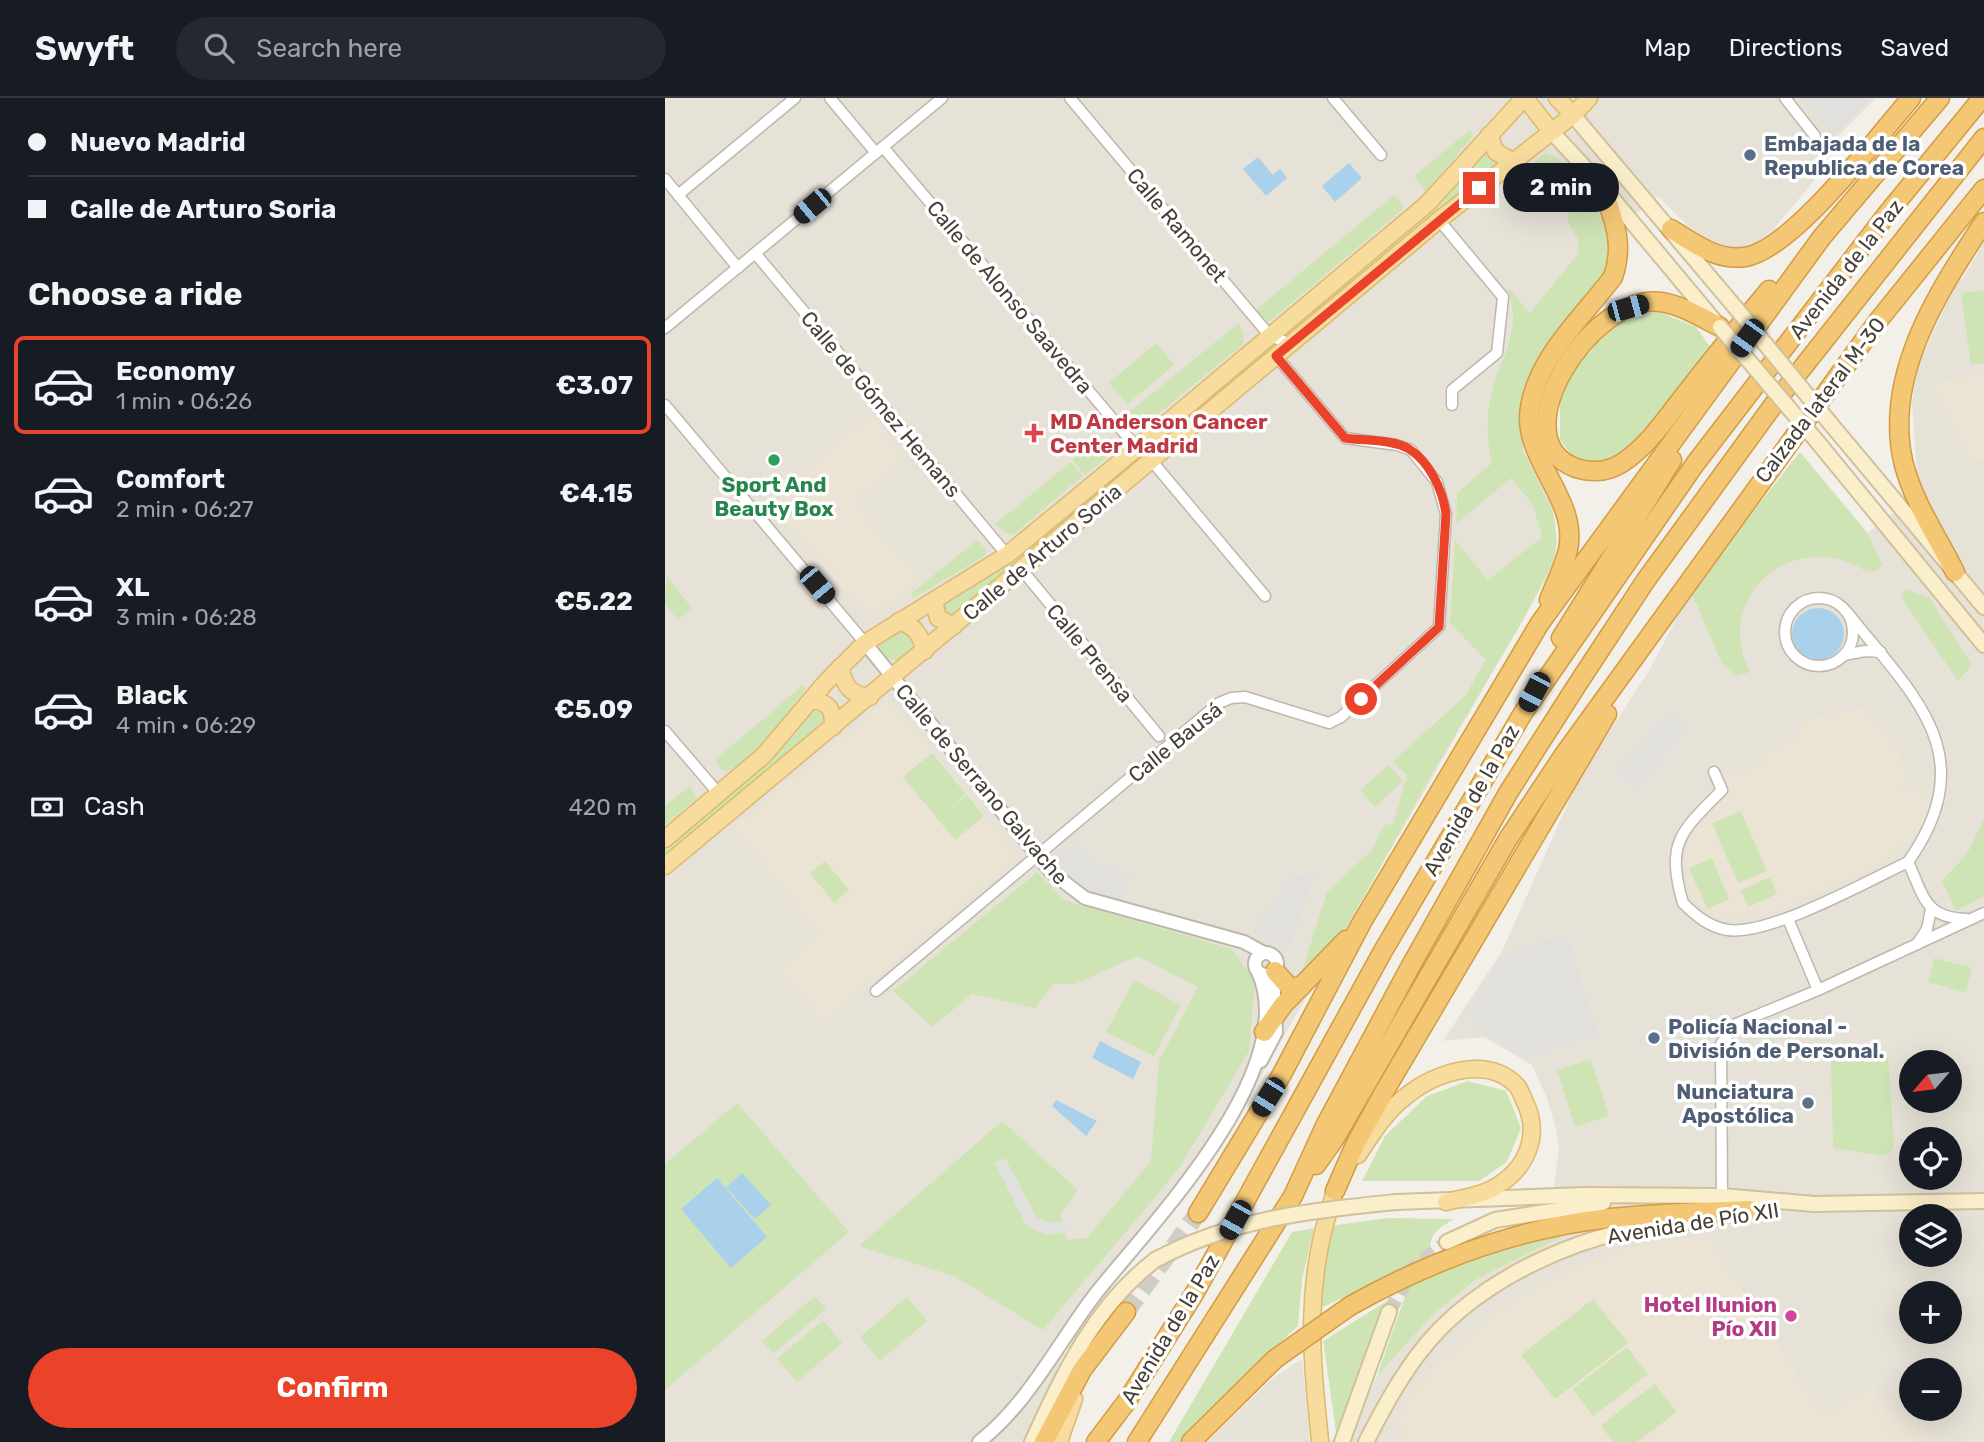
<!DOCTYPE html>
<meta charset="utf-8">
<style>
:root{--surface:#171b24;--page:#242831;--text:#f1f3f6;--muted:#9ea1a6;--line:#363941;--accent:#ea4329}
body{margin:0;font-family:Rubik,sans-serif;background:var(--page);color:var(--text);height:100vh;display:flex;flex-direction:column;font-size:26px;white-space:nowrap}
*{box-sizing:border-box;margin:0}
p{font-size:23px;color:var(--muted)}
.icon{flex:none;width:38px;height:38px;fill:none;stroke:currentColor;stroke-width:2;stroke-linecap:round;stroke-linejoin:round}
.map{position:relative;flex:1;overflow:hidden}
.side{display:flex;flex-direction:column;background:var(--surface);width:665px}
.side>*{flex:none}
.hud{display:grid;align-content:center;height:154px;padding:0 28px;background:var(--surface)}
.needle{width:46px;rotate:242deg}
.controls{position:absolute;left:1234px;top:952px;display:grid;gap:14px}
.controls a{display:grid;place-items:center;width:63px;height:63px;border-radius:50%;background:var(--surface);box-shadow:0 7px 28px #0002;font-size:35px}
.end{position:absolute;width:32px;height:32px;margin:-16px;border:9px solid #ea4329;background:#fff;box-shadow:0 0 0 4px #fff}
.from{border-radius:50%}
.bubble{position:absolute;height:49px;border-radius:24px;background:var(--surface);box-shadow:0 7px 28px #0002;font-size:23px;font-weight:700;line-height:49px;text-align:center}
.car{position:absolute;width:21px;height:42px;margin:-21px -10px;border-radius:9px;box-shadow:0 0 5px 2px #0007;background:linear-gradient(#222 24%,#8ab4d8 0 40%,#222 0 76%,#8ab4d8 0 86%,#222 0)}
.hud b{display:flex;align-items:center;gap:24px;height:66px;font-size:26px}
.hud b+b{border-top:2px solid var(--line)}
.hud i{width:18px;height:18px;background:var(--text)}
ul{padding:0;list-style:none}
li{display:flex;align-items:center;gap:21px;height:98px;margin:0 14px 10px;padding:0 14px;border:4px solid transparent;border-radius:10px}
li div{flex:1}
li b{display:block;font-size:26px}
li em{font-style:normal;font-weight:700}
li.active{border-color:var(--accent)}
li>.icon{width:63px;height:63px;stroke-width:1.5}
h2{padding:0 28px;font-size:32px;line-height:84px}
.pay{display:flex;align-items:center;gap:18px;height:77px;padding:0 28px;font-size:26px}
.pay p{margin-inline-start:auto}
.button{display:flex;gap:14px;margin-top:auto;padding:14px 28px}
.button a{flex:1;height:80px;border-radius:42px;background:var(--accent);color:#fff;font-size:28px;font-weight:700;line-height:80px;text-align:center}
header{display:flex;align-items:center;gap:42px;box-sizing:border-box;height:98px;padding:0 35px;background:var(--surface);border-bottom:2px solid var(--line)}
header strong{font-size:33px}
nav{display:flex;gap:38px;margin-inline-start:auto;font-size:24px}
.search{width:490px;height:63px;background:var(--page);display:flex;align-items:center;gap:18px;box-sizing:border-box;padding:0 24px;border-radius:38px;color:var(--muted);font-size:26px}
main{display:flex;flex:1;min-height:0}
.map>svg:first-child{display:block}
.residential{fill:#e7e2d7;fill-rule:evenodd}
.education{fill:#ebe4d4}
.green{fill:#cfe4b5}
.parking{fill:#e2e0dd}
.water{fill:#aad1eb}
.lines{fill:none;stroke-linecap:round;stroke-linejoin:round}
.secondary-tunnel{stroke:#d0cdc6;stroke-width:14;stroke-dasharray:14 7;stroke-linecap:butt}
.motorway-tunnel{stroke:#d0cdc6;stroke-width:18;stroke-dasharray:18 9;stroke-linecap:butt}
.minor-casing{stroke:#beb7ac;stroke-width:13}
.tertiary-casing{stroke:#beb7ac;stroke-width:16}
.secondary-casing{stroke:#cfc19b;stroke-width:18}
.primary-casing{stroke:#dbb96f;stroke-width:19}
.motorway-casing{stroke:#d29c44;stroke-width:21}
.minor{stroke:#fff;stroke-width:10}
.tertiary{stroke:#fff;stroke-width:12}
.secondary{stroke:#fbefcb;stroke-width:14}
.primary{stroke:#f7dc9e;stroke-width:16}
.motorway{stroke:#f3c774;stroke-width:18}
.secondary-bridge-casing{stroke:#cfc19b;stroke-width:18;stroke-linecap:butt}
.motorway-bridge-casing{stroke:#d29c44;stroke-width:21;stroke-linecap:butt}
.secondary-bridge{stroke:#fbefcb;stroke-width:14}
.motorway-bridge{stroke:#f3c774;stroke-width:18}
.route{stroke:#ea4329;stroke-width:9}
.service-dot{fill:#5c6f8a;stroke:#fff;stroke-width:2.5}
.health-dot{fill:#e0444e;stroke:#fff;stroke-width:2.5}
.leisure-dot{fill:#2e9e5b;stroke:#fff;stroke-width:2.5}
.hotel-dot{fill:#d1479c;stroke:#fff;stroke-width:2.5}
.labels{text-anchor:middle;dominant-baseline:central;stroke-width:7;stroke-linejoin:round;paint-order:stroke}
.service-label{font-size:21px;font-weight:bold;fill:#4e5e75;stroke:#fff;text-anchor:start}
.street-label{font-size:21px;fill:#464038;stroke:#fff}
.health-label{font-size:21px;font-weight:bold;fill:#be3a42;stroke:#fff;text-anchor:start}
.leisure-label{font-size:21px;font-weight:bold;fill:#27864d;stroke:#fff}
.hotel-label{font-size:21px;font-weight:bold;fill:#b23c85;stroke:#fff;text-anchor:end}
</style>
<header>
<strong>Swyft</strong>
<div class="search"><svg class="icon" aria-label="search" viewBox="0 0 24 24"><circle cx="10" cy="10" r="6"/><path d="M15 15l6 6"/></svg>Search here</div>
<nav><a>Map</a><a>Directions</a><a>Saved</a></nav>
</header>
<main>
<section class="side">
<div class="hud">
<b><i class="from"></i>Nuevo Madrid</b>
<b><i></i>Calle de Arturo Soria</b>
</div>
<h2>Choose a ride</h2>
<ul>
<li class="active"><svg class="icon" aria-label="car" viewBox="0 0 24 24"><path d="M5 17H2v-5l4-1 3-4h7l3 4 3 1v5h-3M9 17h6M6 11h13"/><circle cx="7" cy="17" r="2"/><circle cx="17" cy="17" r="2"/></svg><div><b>Economy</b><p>1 min · 06:26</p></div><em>€3.07</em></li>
<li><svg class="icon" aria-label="car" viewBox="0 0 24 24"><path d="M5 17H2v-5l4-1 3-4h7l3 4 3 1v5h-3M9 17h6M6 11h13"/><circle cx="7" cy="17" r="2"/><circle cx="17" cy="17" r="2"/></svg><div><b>Comfort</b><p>2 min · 06:27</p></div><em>€4.15</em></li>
<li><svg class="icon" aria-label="car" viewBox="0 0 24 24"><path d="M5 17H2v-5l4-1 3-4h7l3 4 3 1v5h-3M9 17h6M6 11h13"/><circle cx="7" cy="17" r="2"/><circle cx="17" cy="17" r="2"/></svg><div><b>XL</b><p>3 min · 06:28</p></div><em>€5.22</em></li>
<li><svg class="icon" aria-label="car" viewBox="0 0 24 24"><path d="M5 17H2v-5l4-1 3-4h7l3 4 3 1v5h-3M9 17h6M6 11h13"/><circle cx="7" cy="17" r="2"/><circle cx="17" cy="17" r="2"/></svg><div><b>Black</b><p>4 min · 06:29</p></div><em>€5.09</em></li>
</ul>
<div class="pay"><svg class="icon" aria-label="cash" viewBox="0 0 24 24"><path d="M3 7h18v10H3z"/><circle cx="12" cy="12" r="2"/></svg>Cash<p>420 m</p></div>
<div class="button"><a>Confirm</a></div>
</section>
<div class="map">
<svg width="1319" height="1344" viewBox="0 0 1319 1344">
<rect width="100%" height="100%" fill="#f3f0e9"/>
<g class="residential">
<polygon points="0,0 1211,0 1170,41 1170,45 1143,66 1149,83 1106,134 1090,146 1080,151 1052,150 1024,129 993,98 945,135 865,279 855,316 858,352 886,406 891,427 889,462 881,481 591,987 530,1086 408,1237 358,1344 0,1344"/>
<path d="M1319 144V1344H542L608 1280 637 1261 645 1344 672 1341 712 1278 767 1218 809 1183 905 1134 889 1086 894 1052 891 1031 882 1000 867 967 819 939 778 943 837 853 914 681 985 571 1026 493 1135 354 1203 435 1253 395 1247 303 1254 265 1292 183 1298 180ZM1246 964H1284V1003H1246ZM1246 1041H1284V1080H1246ZM1246 1118H1284V1157H1246ZM1246 1195H1284V1234H1246ZM1246 1272H1284V1311H1246Z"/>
</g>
<g class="education">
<polygon points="1319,274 1319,361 1306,364 1266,286"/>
<polygon points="205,316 241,359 190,404 255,481 205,522 103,403"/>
<polygon points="224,600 354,758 159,925 112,872 155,836 68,729"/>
<polygon points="1201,609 1236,657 1240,680 1237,689 1274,699 1257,732 1219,764 1115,812 1072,822 1054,821 1042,815 1024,795 1020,752 1026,734 1039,718 1064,696 1058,681 1098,664 1096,657 1134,637 1137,614 1155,619"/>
<polygon points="1043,1138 1159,1318 1207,1287 1223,1314 1234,1313 1275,1344 738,1344 733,1316 764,1274 831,1213 905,1171 952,1153 994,1142"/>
</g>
<g class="green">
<polygon points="805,32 808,38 761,94 749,78"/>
<polygon points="820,51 834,63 622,239 616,237"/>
<path d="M881 55 895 62 936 112 941 119 945 148 943 170 865 279 855 316 858 352 888 414 892 444 889 462 857 524 764 681 679 834 639 877 636 876 662 794 707 752 719 727 728 726 742 677 727 664 800 598 821 562 785 525 790 442 823 482 877 439 868 407 846 380 791 426 792 395 827 365C821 342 821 317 827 294 837 255 858 233 842 188L865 215 912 157C918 136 905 136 903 122 903 117 906 111 905 105 901 90 880 74 869 63Z"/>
<polygon points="729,97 738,107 737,112 603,225 600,224 592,214 593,210"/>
<polygon points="1319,192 1319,265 1306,267 1296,195"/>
<path d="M992 213 1031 229 1046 250C1023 278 976 350 945 363 936 367 922 366 913 362 906 358 900 348 895 342V290L916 256 951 226Z"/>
<polygon points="574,225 579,237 577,247 488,320 478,328 473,327 464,314"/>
<polygon points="491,245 509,267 463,306 444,285"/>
<polygon points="434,341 445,345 447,355 420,377 407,362"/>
<polygon points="489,342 493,348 283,521 275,507"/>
<path d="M1135 354 1203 436 1217 467 1213 472 1202 474C1132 427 1046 496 1085 574L1071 578 1057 566 1026 493Z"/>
<polygon points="406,364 418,378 350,435 344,437 330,426"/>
<polygon points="312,442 321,451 320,458 248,500 247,495"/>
<polygon points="2,479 27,510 13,522 0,506"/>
<polygon points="1240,491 1264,499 1307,567 1293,583 1236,499"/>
<polygon points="235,531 242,532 249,549 233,563 217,559 209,548"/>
<path d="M138 587 141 591C118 620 96 654 63 673L57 672 50 662Z"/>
<path d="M156 609 163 623 0 758V750C40 717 85 686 118 647 129 634 139 614 156 609Z"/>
<polygon points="267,655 301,696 280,714 302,697 319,718 290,742 238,679"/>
<polygon points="724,667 738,683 710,709 695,692"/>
<polygon points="25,688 32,700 0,727 0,708"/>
<polygon points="1076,713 1102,773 1073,785 1047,725"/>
<polygon points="1319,721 1319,798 1291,813 1277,783 1302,756"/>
<polygon points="1047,760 1064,801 1042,811 1024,770"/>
<polygon points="160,763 184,792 169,805 145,775"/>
<polygon points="372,774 401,803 567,851 590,883 584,953 513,1072 378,1232 289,1178 194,1148 337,1023 413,1092 395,1117 402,1142 422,1140 486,1063 494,963 533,889 472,858 410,886 389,886 370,910 307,896 267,929 228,893"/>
<polygon points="1105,779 1112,796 1083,809 1076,792"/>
<polygon points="1269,860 1307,870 1301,895 1263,884"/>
<polygon points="469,882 516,907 489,958 441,934"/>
<polygon points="1223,956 1229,1049 1225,1055 1217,1058 1168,1050 1166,962"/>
<polygon points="926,961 944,1018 910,1029 892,972"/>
<polygon points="803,983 841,993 856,1030 842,1064 814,1083 697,1083 720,1038 762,998"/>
<polygon points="72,1005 184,1134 0,1292 0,1066"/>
<path d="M723 1120 789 1121C771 1132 763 1136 766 1158L656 1210 658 1167 664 1128Z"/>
<polygon points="649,1130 637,1182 633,1228 577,1280 517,1344 504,1344 627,1134"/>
<polygon points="906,1134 809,1183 767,1218 712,1278 744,1187 809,1160"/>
<polygon points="150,1198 161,1211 108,1256 97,1243"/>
<polygon points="242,1199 262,1223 215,1263 195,1239"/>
<polygon points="928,1201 963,1245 890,1301 856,1257"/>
<polygon points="722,1203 672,1341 658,1243"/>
<polygon points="158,1222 177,1245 132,1284 112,1261"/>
<polygon points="962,1249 983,1276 928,1318 908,1291"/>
<polygon points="990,1286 1012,1314 972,1344 948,1344 936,1327"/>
</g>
<g class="parking">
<polygon points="1136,0 1207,0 1168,38"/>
<polygon points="1004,614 1023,632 969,690 950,672"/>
<polygon points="412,744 430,763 467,777 458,804 423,790 393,770 394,754 403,747 406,751"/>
<polygon points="650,777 624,851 587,833 627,778"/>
<polygon points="902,836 933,937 863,960 817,935 804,914 838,856"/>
<polygon points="340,1060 371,1118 380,1124 402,1124 406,1133 383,1137 366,1131 359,1123 330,1065"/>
</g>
<g class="water">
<polygon points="593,59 608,77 615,71 622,80 601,98 578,71"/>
<polygon points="684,65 697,80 670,104 657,88"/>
<circle cx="1153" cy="536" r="26"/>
<polygon points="435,943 476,964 468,981 427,960"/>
<polygon points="391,1002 432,1023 421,1038 387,1008"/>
<polygon points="77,1075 106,1107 90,1121 61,1089"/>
<polygon points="52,1080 102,1139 66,1170 16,1111"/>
</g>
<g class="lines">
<polyline class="secondary-tunnel" points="724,1214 748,1170 782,1144"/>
<polyline class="motorway-tunnel" points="461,1214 533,1115"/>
<defs>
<g id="minor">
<polyline points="165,0 211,55"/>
<polyline points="405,0 605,238 626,246"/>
<polyline points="668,0 716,57"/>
<polyline points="1120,0 1150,38"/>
<polyline points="218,49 472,350"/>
<polyline points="0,81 73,170"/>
<polyline points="13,97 130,0"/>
<polyline points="774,122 838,199 832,255 787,292 787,307"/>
<polyline points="90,155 342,457"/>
<polyline points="0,230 277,0"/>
<polyline points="0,307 200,545"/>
<polyline points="486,362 600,498"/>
<polyline points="357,472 494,638"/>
<circle cx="1154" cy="534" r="34"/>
<polyline points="1179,557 1200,553 1216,554"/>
<polyline points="0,633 54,696"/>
<path d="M1049 674 1057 692C1017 733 1000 743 1018 805 1031 818 1044 829 1063 832 1104 838 1203 783 1243 764 1319 656 1249 599 1182 514"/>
<path d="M1243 764C1259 798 1259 820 1302 821"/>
<polyline points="1123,821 1153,892"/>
<polyline points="1252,846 1262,831 1266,811"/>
<polyline points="211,893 554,605 566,600 580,599 664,625 676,619 774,529 781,416 772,384 746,352 732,347 680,340 611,258"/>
<polyline points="1057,1098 1056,946 1071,926 1153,892 1319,815"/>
</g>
<g id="tertiary">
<polyline points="200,545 386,774 420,800 579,844 599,855"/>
<circle cx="601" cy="866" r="11"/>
<polyline points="596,963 611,934 608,875"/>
<path d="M314 1344C364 1305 394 1243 432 1194 488 1124 637 971 593 874"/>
</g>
<g id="secondary">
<polyline points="908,17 1070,209"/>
<polyline points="886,33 937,88 1052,226"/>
<polyline points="1165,325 1319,509"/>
<polyline points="1151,342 1319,547"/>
<polyline points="731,1104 919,1097 1057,1098 1149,1106 1319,1103"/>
<polyline points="782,1144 830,1122 938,1105"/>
<path d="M367 1344C399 1275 428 1210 490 1162"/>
<polyline points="677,1344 724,1214"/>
<path d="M701 1344C721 1305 743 1264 774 1232 823 1182 897 1146 965 1132 991 1126 1018 1125 1044 1121"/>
</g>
<g id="primary">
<polyline points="860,0 886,33"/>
<polyline points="892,0 908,17"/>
<polyline points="824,37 831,54 847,63"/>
<polyline points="269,503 273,520 289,528"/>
<path d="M234 523C251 529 255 536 260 553"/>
<path d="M175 569C180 589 184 596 205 599"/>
<path d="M147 602C165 605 168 611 168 629"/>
<polyline points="0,741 99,657 161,584 200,545 342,457 472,350 762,106 859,0"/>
<polyline points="0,768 774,122 908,17 924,0"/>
<path d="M693 1057C706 1037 721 1013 740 999 769 975 822 956 852 988 855 991 857 998 859 1002 877 1037 862 1072 827 1091 814 1098 796 1100 781 1104"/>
<path d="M655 1342C646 1256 639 1184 668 1100"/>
<polyline points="394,1344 409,1301"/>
</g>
<g id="motorway">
<path d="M1006 131C1029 145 1051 163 1080 159 1127 152 1213 38 1246 0"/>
<path d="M1055 229C1037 220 1017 207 996 204 926 195 833 342 911 370 927 375 943 374 957 365 982 349 1000 322 1018 299 1046 263 1075 227 1104 192"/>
<path d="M1290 474C1273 440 1249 405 1239 367 1217 279 1273 194 1319 124"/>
<path d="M884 502C890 486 899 469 903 452 914 400 856 361 865 309 874 257 918 219 948 179 960 145 948 120 937 88"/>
<polyline points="896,540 1007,362"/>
<polyline points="610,873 625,890 637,888"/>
<polyline points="599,934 618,907 681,842"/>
<polyline points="651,1067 670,1040 843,741 898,658 1213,223 1319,91"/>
<polyline points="670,1093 690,1047 719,994 942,616"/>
<polyline points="533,1115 617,976 697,824 875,525 1157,139 1275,0"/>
<path d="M685 1208C765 1163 853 1130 945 1120 991 1115 1038 1114 1084 1112"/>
<polyline points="379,1344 417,1272 461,1214"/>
<polyline points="431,1344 462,1303 529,1196 718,853 858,615 1030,366 1222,116 1317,0"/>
<polyline points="472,1344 628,1098 660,1028 744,871 843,695 910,590 981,482 1112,302 1319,40"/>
<polyline points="526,1344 610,1261"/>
</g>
</defs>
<use href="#minor" class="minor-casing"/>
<use href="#tertiary" class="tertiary-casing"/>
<use href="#secondary" class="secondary-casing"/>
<use href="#primary" class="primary-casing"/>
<use href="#motorway" class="motorway-casing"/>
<use href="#minor" class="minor"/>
<use href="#tertiary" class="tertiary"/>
<use href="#secondary" class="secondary"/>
<use href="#primary" class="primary"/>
<use href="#motorway" class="motorway"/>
<defs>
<g id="secondary-bridge">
<polyline points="1070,209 1165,325"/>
<polyline points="1055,229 1151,342"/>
<path d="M490 1162C569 1120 644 1113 731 1104"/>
</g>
<polyline id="motorway-bridge" points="610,1261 685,1208"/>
</defs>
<use href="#secondary-bridge" class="secondary-bridge-casing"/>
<use href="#motorway-bridge" class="motorway-bridge-casing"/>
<use href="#secondary-bridge" class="secondary-bridge"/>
<use href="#motorway-bridge" class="motorway-bridge"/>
</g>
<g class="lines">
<path class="route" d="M696 601 774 529 781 416C778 393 765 364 744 351 728 341 699 343 680 340L611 258 814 90"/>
</g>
<g class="service-dot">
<circle cx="1085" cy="57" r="7"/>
<circle cx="989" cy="940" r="7"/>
<circle cx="1143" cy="1005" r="7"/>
</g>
<path class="health-dot" d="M365.5 324.5h7v7h7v7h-7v7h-7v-7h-7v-7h7z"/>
<circle class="leisure-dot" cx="109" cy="362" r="7"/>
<circle class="hotel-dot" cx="1126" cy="1218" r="7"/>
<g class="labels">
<g class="service-label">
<text x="1099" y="45">Embajada de la<tspan x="1099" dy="24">Republica de Corea</tspan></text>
<text x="1003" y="928">Policía Nacional -<tspan x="1003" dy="24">División de Personal.</tspan></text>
<text x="1129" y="993" text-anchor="end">Nunciatura<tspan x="1129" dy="24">Apostólica</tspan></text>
</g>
<g class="street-label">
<text transform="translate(512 127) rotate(50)">Calle Ramonet</text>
<text transform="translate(1181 171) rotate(-52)">Avenida de la Paz</text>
<text transform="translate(345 199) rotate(50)">Calle de Alonso Saavedra</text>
<text transform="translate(1155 302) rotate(-53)">Calzada lateral M-30</text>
<text transform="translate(216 306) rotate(50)">Calle de Gómez Hemans</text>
<text transform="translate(377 454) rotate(-40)">Calle de Arturo Soria</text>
<text transform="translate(425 555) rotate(50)">Calle Prensa</text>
<text transform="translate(510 644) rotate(-39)">Calle Bausá</text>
<text transform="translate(317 686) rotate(50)">Calle de Serrano Galvache</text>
<text transform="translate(806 702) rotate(-60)">Avenida de la Paz</text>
<text transform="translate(1028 1125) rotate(-9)">Avenida de Pío XII</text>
<text transform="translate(505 1231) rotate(-59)">Avenida de la Paz</text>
</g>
<g class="health-label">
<text x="385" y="323">MD Anderson Cancer<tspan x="385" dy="24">Center Madrid</tspan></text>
</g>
<g class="leisure-label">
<text x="109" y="386">Sport And<tspan x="109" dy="24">Beauty Box</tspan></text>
</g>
<g class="hotel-label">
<text x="1112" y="1206">Hotel Ilunion<tspan x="1112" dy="24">Pío XII</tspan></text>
</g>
</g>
</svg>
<div class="controls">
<a><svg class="needle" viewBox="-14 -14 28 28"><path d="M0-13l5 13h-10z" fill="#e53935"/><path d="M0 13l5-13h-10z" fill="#9ea1a6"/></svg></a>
<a><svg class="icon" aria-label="locate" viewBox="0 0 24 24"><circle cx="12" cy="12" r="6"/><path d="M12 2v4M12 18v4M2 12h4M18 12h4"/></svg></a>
<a><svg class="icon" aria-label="layers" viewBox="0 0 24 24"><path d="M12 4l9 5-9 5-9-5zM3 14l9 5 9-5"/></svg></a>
<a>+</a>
<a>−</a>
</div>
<i class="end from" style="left:696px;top:601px"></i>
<i class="end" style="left:814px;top:90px"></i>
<div class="bubble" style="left:838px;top:65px;width:116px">2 min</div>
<i class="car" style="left:147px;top:108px;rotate:230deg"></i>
<i class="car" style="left:963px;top:210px;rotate:75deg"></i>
<i class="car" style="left:1082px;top:240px;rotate:216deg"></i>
<i class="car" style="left:152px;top:487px;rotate:140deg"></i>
<i class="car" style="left:869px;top:594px;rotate:208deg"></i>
<i class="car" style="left:603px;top:999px;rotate:212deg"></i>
<i class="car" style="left:570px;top:1122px;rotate:209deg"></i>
</div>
</main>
